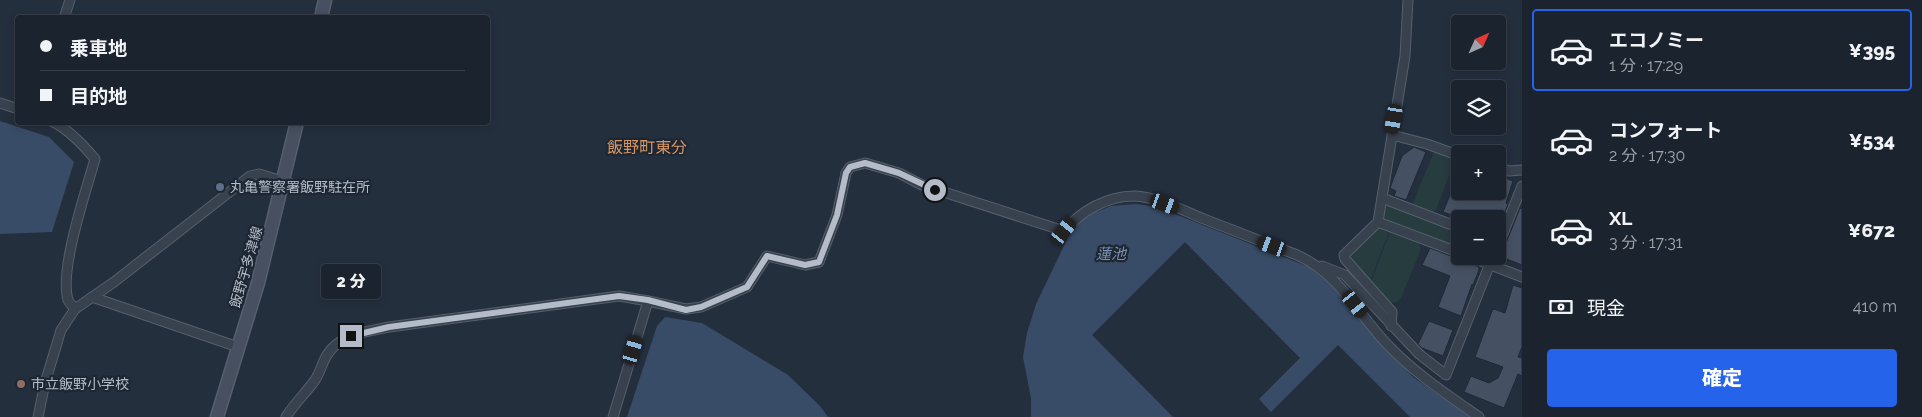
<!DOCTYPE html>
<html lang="ja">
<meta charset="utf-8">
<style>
:root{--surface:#1b232e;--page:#282f3a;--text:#f1f3f6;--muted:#a0a4aa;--line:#39404a;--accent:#2563eb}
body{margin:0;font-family:Raleway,"Noto Sans JP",sans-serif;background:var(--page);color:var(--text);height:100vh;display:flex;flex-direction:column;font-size:19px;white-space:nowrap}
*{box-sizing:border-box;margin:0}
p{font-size:16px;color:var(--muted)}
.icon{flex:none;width:28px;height:28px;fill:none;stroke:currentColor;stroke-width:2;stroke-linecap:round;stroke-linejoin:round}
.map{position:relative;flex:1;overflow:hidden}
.details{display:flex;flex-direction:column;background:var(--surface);width:400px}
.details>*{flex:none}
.guide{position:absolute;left:15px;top:15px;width:475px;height:110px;border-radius:5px;box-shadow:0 2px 8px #0003,0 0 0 1px var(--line);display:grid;align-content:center;height:110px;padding:0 25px;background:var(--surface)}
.needle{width:32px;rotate:45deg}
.tools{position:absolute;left:1451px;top:15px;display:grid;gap:10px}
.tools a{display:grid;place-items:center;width:55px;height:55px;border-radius:5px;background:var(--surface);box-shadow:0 2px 8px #0003,0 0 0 1px var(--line);font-size:25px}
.end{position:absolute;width:22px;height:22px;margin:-11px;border:6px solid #b4bcc9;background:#111;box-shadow:0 0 0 2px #111}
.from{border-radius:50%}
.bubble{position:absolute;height:35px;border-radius:5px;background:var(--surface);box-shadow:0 2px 8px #0003,0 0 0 1px var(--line);font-size:16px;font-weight:800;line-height:35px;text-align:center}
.car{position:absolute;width:15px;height:30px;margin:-15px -8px;border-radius:6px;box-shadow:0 0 4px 1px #0007;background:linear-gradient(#222 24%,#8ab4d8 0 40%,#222 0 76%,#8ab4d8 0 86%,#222 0)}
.guide b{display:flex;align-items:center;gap:18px;height:48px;font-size:19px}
.guide b+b{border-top:1px solid var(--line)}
.guide i{width:12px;height:12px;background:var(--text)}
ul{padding:9px 0 0;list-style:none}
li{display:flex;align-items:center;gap:15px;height:82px;margin:0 10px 8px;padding:0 15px;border:2px solid transparent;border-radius:5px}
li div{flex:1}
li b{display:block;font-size:19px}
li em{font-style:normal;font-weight:800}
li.current{border-color:var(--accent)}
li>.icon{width:45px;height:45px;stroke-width:1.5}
.pay{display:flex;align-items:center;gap:12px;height:55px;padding:0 25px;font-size:19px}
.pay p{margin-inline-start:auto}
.cta{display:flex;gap:10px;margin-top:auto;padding:10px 25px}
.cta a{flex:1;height:58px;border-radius:5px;background:var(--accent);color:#fff;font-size:20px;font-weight:800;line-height:58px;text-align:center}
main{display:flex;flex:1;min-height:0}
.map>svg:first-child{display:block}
.green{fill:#263c3f}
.water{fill:#394c67}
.building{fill:#455162;stroke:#1f2835}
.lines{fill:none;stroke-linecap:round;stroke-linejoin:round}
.minor-casing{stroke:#565f6c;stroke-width:11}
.secondary-casing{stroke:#565f6c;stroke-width:15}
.minor{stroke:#38414e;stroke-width:9}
.secondary{stroke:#465061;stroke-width:12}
.route{stroke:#b4bcc9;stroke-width:6}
.service-dot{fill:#5c6f8a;stroke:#1d2633;stroke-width:2}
.education-dot{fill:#8d6e63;stroke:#1d2633;stroke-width:2}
.labels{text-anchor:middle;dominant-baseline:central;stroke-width:4.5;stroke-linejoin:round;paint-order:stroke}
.poi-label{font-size:14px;fill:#b4bcc9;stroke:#1d2633;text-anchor:start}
.street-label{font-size:14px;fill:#b4bcc9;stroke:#1d2633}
.water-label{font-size:15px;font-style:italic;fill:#7c92b1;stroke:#1d2633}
.quarter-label{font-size:16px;fill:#d59563;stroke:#1d2633}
</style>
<main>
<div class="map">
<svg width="1522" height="417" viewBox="0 0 1522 417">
<rect width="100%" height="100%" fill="#242f3e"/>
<g class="green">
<polygon points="1436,151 1452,157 1454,163 1436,210 1431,213 1412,205 1433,154"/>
<polygon points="1392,205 1460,232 1460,248 1386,219 1383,215 1387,206"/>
<polygon points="1377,228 1389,232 1370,281 1349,256"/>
<path d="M1390 232 1418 242 1421 249 1401 298C1398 302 1395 303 1390 303L1371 282Z"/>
</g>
<g class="water">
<polygon points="0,121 49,137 74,162 52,232 0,234"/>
<polygon points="1136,204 1157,207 1309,267 1330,284 1376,339 1413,377 1470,417 1410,417 1338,345 1271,412 1259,399 1300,358 1185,242 1092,335 1173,417 1031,417 1031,398 1023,357 1027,333 1036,304 1074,225 1094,213 1111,206"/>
<polygon points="665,317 702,323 788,375 820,406 828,417 627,417 657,326"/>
</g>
<g class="building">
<polygon points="1414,147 1426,152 1406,200 1394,196 1396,191 1390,188 1402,156"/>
<polygon points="1459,173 1460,191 1498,191 1498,175 1513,181 1506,203 1508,204 1498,230 1498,219 1462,219 1443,212"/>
<polygon points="1520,208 1522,209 1522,265 1499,256 1498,252 1504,248"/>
<polygon points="1430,248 1479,267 1479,270 1473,285 1472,284 1461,316 1438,307 1450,276 1422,265"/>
<polygon points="1513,285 1522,288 1522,347 1518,357 1522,358 1522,376 1518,374 1504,408 1464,392 1471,376 1489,383 1498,378 1503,367 1475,357 1492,311 1494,309 1505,313"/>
<polygon points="1429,321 1453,330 1443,356 1422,348 1418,344"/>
</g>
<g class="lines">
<defs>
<g id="minor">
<polyline points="64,18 70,0"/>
<polyline points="0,103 18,109"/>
<path d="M53 122C68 129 84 146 95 159 86 191 59 270 68 300 69 303 73 306 75 309"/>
<polyline points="1392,135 1427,144 1460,156"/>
<polyline points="1498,167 1509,171 1522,170"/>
<polyline points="1382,198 1460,228"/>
<polyline points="1378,222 1460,253"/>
<polyline points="1498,246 1522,186"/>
<polyline points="1468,256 1522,277"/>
<polyline points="1322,266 1345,275 1419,354 1446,375 1493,256"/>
<polyline points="92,297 238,347"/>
<polyline points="1391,326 1392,312 1345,259 1344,255 1378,222 1405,56 1408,0"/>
<polyline points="38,417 45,383 61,330 75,309 114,282 250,176 259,174 292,184"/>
<path d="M286 417C294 404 306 393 315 380 320 373 322 363 327 355 340 334 365 332 389 327L619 296 648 301 686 309 701 307 747 287 767 256 805 265 819 262 837 215 846 173 850 167 865 163 899 173 922 185 1064 231C1081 211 1107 196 1134 196 1158 197 1182 210 1204 219 1235 231 1266 243 1297 255 1339 274 1356 311 1386 343 1413 372 1446 394 1479 417"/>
<polyline points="613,417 648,301"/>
</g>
<g id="secondary">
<polyline points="321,18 325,0"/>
<polyline points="217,417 258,283 297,122"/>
</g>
</defs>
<use href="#minor" class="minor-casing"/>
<use href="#secondary" class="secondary-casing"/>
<use href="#minor" class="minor"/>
<use href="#secondary" class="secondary"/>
</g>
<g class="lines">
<polyline class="route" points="351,336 389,327 619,296 648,300 686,310 701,307 747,287 767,256 805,265 819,262 837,215 846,173 850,167 865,163 899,173 935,190"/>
</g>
<circle class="service-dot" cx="220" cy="187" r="5"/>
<circle class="education-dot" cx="21" cy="384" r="5"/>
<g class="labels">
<g class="poi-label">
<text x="230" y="187">丸亀警察署飯野駐在所</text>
<text x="31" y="384">市立飯野小学校</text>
</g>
<g class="street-label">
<text transform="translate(246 267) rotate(-74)">飯野宇多津線</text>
</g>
<g class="water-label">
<text x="1111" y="254">蓮池</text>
</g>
<g class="quarter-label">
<text x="647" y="147">飯野町東分</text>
</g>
</g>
</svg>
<div class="tools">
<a><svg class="needle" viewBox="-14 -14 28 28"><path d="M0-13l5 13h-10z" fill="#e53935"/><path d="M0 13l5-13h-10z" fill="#a0a4aa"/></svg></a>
<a><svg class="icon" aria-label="layers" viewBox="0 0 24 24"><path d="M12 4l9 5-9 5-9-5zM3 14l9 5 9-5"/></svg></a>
<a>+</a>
<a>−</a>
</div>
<i class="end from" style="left:935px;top:190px"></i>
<i class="end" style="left:351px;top:336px"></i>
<div class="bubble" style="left:321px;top:264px;width:60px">2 分</div>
<i class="car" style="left:1394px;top:119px;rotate:190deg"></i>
<i class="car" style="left:1165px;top:204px;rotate:110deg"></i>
<i class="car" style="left:1064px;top:231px;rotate:39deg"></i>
<i class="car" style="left:1272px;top:246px;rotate:290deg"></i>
<i class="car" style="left:1355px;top:304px;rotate:141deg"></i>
<i class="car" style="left:633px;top:350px;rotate:17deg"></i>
<div class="guide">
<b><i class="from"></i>乗車地</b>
<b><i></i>目的地</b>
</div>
</div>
<section class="details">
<ul>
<li class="current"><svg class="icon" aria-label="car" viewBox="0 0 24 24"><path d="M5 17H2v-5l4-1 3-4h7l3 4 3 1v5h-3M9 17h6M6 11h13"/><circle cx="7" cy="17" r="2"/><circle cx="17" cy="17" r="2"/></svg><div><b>エコノミー</b><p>1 分 · 17:29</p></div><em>¥395</em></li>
<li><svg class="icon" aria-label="car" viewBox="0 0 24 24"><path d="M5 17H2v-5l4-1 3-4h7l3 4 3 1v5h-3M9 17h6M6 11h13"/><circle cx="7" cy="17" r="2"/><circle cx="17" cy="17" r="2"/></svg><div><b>コンフォート</b><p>2 分 · 17:30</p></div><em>¥534</em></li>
<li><svg class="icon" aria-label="car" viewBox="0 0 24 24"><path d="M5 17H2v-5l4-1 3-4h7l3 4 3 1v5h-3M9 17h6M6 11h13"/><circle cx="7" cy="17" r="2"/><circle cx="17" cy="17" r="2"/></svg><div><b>XL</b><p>3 分 · 17:31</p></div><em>¥672</em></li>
</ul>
<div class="pay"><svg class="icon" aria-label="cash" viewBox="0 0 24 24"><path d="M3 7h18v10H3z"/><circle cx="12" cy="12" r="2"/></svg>現金<p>410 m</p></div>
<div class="cta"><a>確定</a></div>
</section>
</main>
